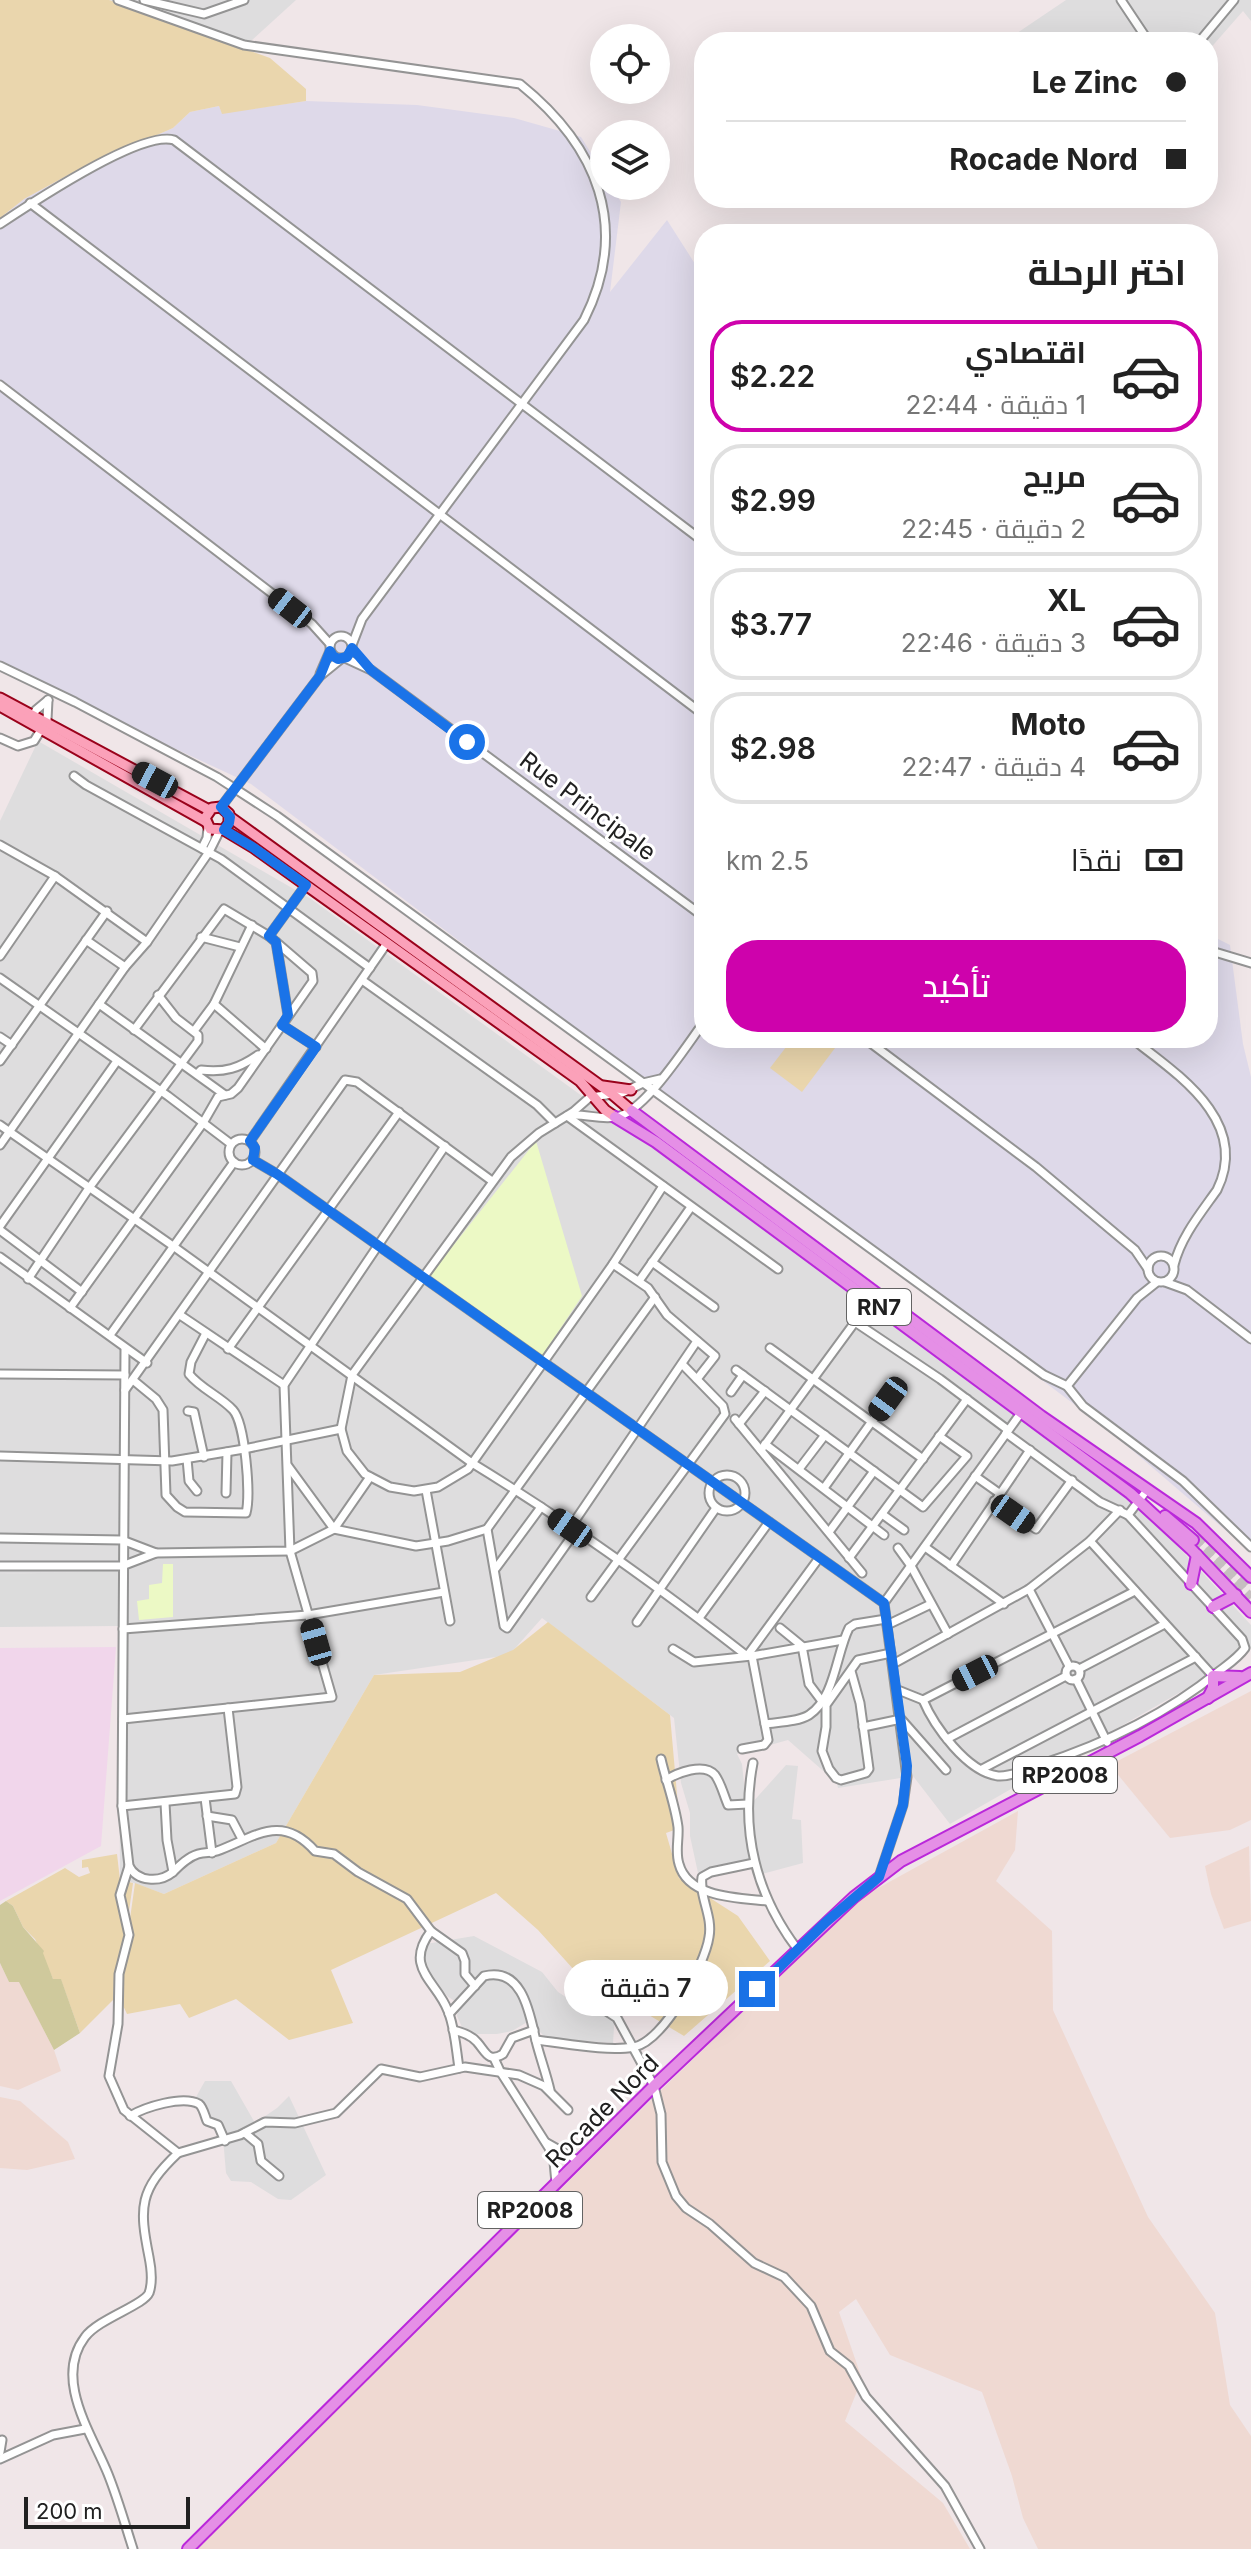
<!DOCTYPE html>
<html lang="ar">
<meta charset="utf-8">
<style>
:root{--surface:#fff;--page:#f2f2f2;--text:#222;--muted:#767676;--line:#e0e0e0;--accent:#ce02ac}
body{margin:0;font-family:Inter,Cairo,sans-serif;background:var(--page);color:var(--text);direction:rtl;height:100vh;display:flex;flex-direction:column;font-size:30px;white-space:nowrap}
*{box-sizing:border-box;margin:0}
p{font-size:26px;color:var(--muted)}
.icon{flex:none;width:44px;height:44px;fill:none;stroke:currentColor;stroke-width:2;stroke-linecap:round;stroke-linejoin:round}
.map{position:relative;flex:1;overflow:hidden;direction:ltr}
.details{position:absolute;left:694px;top:224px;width:524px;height:824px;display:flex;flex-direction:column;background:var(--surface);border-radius:32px;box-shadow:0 8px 32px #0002;direction:rtl}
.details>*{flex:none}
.hud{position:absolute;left:694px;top:32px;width:524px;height:176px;border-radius:32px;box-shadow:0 8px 32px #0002;direction:rtl;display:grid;align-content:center;height:176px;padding:0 32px;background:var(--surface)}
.buttons{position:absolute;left:590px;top:24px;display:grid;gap:16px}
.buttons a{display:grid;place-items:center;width:80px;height:80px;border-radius:50%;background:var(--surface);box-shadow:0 8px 32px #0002;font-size:40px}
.scale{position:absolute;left:24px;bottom:20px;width:166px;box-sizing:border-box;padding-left:8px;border:4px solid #202020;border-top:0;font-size:22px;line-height:28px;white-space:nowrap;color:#202020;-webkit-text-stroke:6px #fff;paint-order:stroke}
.end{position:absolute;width:36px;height:36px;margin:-18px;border:10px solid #1a73e8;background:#fff;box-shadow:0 0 0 4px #fff}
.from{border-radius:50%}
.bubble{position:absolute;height:56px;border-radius:28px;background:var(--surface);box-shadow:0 8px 32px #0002;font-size:26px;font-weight:600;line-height:56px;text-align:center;direction:rtl}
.car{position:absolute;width:24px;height:48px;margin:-24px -12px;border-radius:10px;box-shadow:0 0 6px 2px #0007;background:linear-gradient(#222 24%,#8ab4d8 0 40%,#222 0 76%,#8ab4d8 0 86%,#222 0)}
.hud b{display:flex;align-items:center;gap:28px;height:76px;font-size:30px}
.hud b+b{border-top:2px solid var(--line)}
.hud i{width:20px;height:20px;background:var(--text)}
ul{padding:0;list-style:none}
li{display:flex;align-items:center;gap:24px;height:112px;margin:0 16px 12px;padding:0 16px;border:4px solid var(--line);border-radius:32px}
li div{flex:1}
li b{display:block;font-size:30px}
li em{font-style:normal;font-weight:600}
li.on{border-color:var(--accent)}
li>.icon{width:72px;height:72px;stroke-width:1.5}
h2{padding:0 32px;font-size:36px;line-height:96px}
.pay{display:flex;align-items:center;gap:20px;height:88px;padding:0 32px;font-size:30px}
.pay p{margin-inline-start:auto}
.action{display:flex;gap:16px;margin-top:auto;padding:16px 32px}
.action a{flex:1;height:92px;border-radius:32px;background:var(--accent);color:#fff;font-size:32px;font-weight:600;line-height:92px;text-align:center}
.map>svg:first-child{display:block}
.residential{fill:#deddde}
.commercial{fill:#f1d6eb}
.industrial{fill:#ded9e9}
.farmland{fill:#efd9d2}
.grass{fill:#ead6ad}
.forest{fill:#cfc99c}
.park{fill:#ecf9c5}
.parking{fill:#dcdcdc}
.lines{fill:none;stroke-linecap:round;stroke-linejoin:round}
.highway-tunnel{stroke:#c6bec0;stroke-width:10;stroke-dasharray:10 5;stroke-linecap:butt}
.minor-casing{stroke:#949494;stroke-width:11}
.major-casing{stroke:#9a021b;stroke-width:13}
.highway-casing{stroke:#ba28da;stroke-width:14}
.minor{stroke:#fff;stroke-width:7}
.major{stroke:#fba1b9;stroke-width:9}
.highway{stroke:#e58fe6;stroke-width:10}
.route{stroke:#1a73e8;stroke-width:10}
.labels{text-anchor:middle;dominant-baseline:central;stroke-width:6;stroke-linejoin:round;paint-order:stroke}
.shield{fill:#fff;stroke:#636363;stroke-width:2}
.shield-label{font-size:22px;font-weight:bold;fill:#202020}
.street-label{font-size:24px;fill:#202020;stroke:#fff}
</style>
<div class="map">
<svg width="1251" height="2549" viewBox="0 0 1251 2549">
<rect width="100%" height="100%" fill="#f0e6e8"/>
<g class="residential">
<polygon points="109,0 296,0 251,41 228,44"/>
<polygon points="1066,0 1251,0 1251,21 1243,11 1208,51 1208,42 1013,42 1011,37"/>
<polygon points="38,741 311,899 1028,1420 1144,1510 1251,1625 1251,1648 1247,1654 950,1824 913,1776 838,1788 837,1783 788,1740 737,1754 742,1764 745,1793 751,1804 786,1765 798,1766 792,1819 801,1820 803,1863 755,1876 748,1859 698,1873 690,1836 690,1813 681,1783 674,1718 542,1618 509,1655 374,1675 276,1843 164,1894 120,1878 118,1572 0,1574 0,821"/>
<polygon points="474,1936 542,1972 558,1992 577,2004 615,2012 613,2043 547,2039 529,2021 512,2031 497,2034 465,2034 457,2016 459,2004 447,1996 423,1965 420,1945"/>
<polygon points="205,2081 231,2081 255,2123 277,2108 289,2096 326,2175 291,2200 278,2199 251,2182 231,2181 226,2173 223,2138 220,2130 205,2126 196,2097"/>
</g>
<polygon class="commercial" points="116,1647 101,1846 0,1901 0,1648"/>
<polygon class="industrial" points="306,101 417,105 514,118 581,137 604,174 604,186 611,186 621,202 610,292 667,220 704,278 704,1038 1208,1038 1208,934 1230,945 1243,1044 1251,1077 1251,1552 1111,1432 251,784 0,667 0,218 24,199 81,168 173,128 190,112 219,106 222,113"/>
<g class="farmland">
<polygon points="1251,1691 1251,1820 1230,1830 1170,1838 1110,1765"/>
<polygon points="1018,1811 1015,1850 996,1881 1052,1931 1053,2010 1148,2217 1215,2313 1230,2405 1251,2436 1251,2549 1038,2549 1023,2518 1012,2476 982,2392 890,2355 856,2299 839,2312 862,2379 845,2421 943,2503 970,2549 197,2549 658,2093 862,1897"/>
<polygon points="1249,1846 1251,1921 1224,1929 1211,1894 1205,1866"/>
<polygon points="0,1963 9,1982 19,1981 54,2050 61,2071 18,2090 0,2086"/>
<polygon points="0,2097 20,2101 68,2142 75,2159 27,2170 0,2168"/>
</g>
<g class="grass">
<polygon points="0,0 109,0 270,58 306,89 306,101 222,114 219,106 190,112 173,128 81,168 24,199 0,218"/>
<polygon points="793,1038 830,1038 838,1044 802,1092 770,1068"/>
<polygon points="548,1622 670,1715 680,1828 666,1833 679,1878 738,1916 770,1961 684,2036 575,1971 538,1930 496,1893 331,1970 353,2023 289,2040 236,1999 189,2018 180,2004 127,2014 119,1997 135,1883 164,1894 276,1843 374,1675 460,1672 513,1650"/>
<polygon points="117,1854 120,1880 133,1883 117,1996 80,2033 61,1980 53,1979 35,1939 23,1927 13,1906 6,1901 65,1868 79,1877 90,1873 88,1867 82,1868 82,1860"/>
</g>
<polygon class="forest" points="6,1901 13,1906 23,1927 44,1951 43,1953 53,1979 61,1979 80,2033 54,2050 19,1982 9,1982 0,1963 0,1905"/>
<g class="park">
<polygon points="536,1141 582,1296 542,1356 430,1275"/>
<polygon points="163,1564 173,1564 173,1617 139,1620 137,1601 149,1599 149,1585 162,1583"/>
</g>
<polygon class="parking" points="118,1571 118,1626 0,1627 0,1574"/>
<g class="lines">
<g class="highway-tunnel">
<polyline points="1198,1535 1251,1587"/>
<polyline points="1193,1540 1251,1598"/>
</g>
<defs>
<g id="minor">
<path d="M118 0 244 45 520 84C597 146 631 227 584 320L362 619 352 645"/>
<polyline points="144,0 204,14 244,0"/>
<polyline points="1121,0 1149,42"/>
<polyline points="1199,42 1234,0"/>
<polyline points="30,203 704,715"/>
<path d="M0 224C30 204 141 130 174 140L704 542"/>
<polyline points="0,385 312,624 330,644"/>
<circle cx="341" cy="647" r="11"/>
<polyline points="345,658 371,670 704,917"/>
<polyline points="0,666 75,702 217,777 277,816 1044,1375 1067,1386 1083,1406 1183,1481 1251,1547"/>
<polyline points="320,674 330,651"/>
<polyline points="31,720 36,710 48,700"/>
<polyline points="0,738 18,746 34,741 47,720 48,700"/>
<polyline points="74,776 86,785 221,859 370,968"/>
<polyline points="221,807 320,676 341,659"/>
<polyline points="0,845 55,876 147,942"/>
<polyline points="202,848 207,838 208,827"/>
<polyline points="269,936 306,885"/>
<polyline points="201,937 240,947"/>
<polyline points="86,940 125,967"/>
<polyline points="276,942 288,1015"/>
<polyline points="1208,950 1251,963"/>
<polyline points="0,956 55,876"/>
<polyline points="0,978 168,1096 231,1144"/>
<polyline points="362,980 537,1105 555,1123"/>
<polyline points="99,1004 225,1095"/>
<polyline points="214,1004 266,1049"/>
<polyline points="282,1025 316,1047"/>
<polyline points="194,1031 214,1004 252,925"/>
<polyline points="0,1037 12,1045"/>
<polyline points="864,1038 1036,1167 1135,1250 1148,1269"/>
<path d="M1131 1038C1177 1074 1251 1121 1217 1190 1200 1214 1181 1237 1174 1265"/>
<polyline points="0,1061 107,911"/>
<path d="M197 1074 201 1070C225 1073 239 1068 258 1055"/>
<polyline points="660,1079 643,1083 622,1093 590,1097 573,1112 539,1133 511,1157 352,1375 341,1429 347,1451 365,1474 390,1487 414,1491 438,1487 468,1469 613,1264 663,1186"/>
<path d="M572 1115C586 1114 601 1120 616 1117 644 1113 686 1046 704 1022"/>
<polyline points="567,1116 778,1269"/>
<path d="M0 1125 173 1246 472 1463C567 1521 660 1588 747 1656L819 1558"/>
<circle cx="242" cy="1152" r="13"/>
<polyline points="250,1141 387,943"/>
<polyline points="0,1145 125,967 147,942 209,852 219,832"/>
<polyline points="253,1160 277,1174 884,1603"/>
<polyline points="0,1226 117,1061"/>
<polyline points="0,1230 82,1292"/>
<circle cx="1161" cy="1269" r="13"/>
<polyline points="0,1257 147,1363"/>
<polyline points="652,1262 714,1307"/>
<polyline points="613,1264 648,1288 667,1315 715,1356 697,1379"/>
<polyline points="28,1279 89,1188 198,1041 198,1035 176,1018 158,995"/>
<polyline points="639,1281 691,1207"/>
<polyline points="1165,1282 1187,1290 1251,1339"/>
<polyline points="70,1308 203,1123 218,1097 231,1094 238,1088 313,981 312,973 269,936 224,909 134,1030"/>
<polyline points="180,1315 284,1385"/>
<polyline points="110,1335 234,1162"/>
<polyline points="770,1348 923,1459"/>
<path d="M125 1349 122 1806 129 1866C137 1882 160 1883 173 1872L167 1840 165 1803"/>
<polyline points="228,1349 399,1112"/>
<polyline points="736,1370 923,1507 967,1456 939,1436"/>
<polyline points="0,1374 125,1375"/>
<path d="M133 1380 156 1399 163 1410 166 1495 177 1507 185 1512 246 1513C251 1495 245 1423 233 1410 220 1396 201 1389 189 1374L191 1362 206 1333"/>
<polyline points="1067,1386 1137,1298 1157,1282"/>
<polyline points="125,1390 345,1080 357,1082 492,1181"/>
<polyline points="731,1392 743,1375"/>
<polyline points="188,1411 194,1412 204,1457"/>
<polyline points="735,1419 862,1573"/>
<polyline points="739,1424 765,1391"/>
<polyline points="765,1444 884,1535"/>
<polyline points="761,1450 855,1322 940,1379 1008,1430"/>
<polyline points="0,1456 172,1461 244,1449 341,1429"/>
<polyline points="187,1459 189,1481 197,1491"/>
<polyline points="288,1466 334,1529 416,1546 448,1541 487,1529 655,1297"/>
<polyline points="799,1469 825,1435"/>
<circle cx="727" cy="1493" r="18"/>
<polyline points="975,1476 999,1493"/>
<polyline points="824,1488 888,1399"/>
<polyline points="426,1490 450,1621"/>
<polyline points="226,1493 227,1452"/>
<polyline points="994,1501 1036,1529 1072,1480"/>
<polyline points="882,1514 904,1530"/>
<polyline points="1128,1515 1147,1490"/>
<polyline points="570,1528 697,1341"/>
<polyline points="487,1529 504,1626 507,1628 575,1532"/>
<polyline points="829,1532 874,1471"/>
<polyline points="0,1538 122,1540 156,1553"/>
<polyline points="1090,1541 1213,1676"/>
<polyline points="925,1547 1004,1604"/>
<polyline points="898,1548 911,1566 948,1634"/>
<polyline points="849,1558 967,1399"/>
<polyline points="0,1566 122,1566 156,1553 290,1551 334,1529 370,1477"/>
<polyline points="951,1566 1030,1450"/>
<polyline points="496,1568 541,1507"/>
<polyline points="1029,1589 1069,1666"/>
<polyline points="591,1597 725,1414 723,1406 682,1364"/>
<polyline points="699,1618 769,1522"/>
<polyline points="637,1622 716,1508"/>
<polyline points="887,1625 931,1604"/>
<polyline points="780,1628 802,1646 809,1684 821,1700"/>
<polyline points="123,1629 308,1615 444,1592"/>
<polyline points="673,1649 694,1662 752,1656 843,1640"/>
<polyline points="893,1664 1029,1589 1090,1541 1120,1510"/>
<circle cx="1073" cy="1673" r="7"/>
<polyline points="1079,1669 1165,1624"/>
<polyline points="851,1671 860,1703 869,1769 866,1773 841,1780 836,1778 829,1769 822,1751 826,1727 826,1705 858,1660 891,1653"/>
<polyline points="1076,1679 1107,1742"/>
<polyline points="898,1690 923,1700 1135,1591"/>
<path d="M923 1700C934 1726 967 1772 998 1776 1011 1777 1027 1769 1039 1765 1104 1744 1165 1715 1218 1672 1227 1665 1238 1658 1245 1648L1242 1639 1128 1515 1100 1502 1006 1433"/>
<polyline points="123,1719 332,1697 290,1551 284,1385 445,1146"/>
<path d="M765 1724C777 1722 798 1722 809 1715 835 1698 836 1654 849 1628L855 1624 886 1619"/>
<polyline points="863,1727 901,1719 946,1770"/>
<polyline points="947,1739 1066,1676"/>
<polyline points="742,1749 764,1745 768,1740 752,1656"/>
<path d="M661 1759C666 1781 675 1804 678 1827 679 1839 675 1852 679 1864 688 1898 739 1898 767 1901"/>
<path d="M753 1763C740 1831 756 1895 798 1950"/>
<polyline points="982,1769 1196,1657"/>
<path d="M666 1780C677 1773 704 1762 715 1775 721 1783 724 1796 728 1805L748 1804"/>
<polyline points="205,1798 212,1853"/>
<polyline points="122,1806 235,1794 237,1787 228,1708"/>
<polyline points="207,1816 232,1820 242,1839"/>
<polyline points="129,1866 120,1895 129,1935 119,1974 118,2024 109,2076 124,2110 178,2153 240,2135 265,2122 295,2123 336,2113 381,2069 420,2077 465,2067 519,2075 544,2086 568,2110"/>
<path d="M173 1872C180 1865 188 1857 198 1854 205 1852 211 1853 217 1851 255 1837 281 1813 315 1851L334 1854 358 1872 407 1899 431 1931 462 1953 465 1961V1974L475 1986"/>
<polyline points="879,1877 903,1805 907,1777 884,1603 1023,1410"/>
<path d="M431 1931C403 1968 437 1981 448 2011 455 2028 456 2049 459 2068"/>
<polyline points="574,1990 617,2018 654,2086 661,2114 662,2162 676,2196 686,2208 710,2224 754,2263 784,2277 811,2306 830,2351 849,2366 866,2397 945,2486 980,2549"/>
<path d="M449 2014 484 1976C523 1966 530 2015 536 2041 540 2057 546 2073 550 2090"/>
<path d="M453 2030C462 2032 471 2035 477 2042 486 2052 488 2063 503 2054L512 2038 534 2030"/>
<path d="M536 2040C564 2043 607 2052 634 2047 664 2041 705 1965 709 1937 713 1916 699 1897 702 1877L711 1872 754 1863"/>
<polyline points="494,2058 500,2071 549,2148 554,2162 556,2183"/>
<path d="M130 2116C145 2107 183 2095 199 2104 203 2107 205 2116 207 2121L218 2125 225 2141"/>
<polyline points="245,2133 258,2144 261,2161 279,2176"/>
<polyline points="547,2143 579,2161"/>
<polyline points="0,2452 2,2440"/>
<polyline points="0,2459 53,2435 85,2429"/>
<path d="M133 2549C125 2524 118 2499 108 2474 92 2434 53 2379 85 2337 98 2319 144 2305 149 2293 153 2282 151 2267 149 2257 139 2207 139 2190 178 2153"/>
</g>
<g id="major">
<polyline points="0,698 209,810"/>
<polyline points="0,706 205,821"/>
<polyline points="230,817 612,1094 632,1111"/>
<polyline points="224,830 229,823 229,814 221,807 212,808 205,818 210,829 224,830 254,848 580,1081 605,1110 615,1117"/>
<polyline points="603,1086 631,1090"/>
</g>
<g id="highway">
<polyline points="632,1111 1041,1416 1196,1523 1251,1577"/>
<polyline points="615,1117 656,1142 1130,1493 1191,1549 1251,1612"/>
<polyline points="1165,1516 1193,1540"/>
<polyline points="1191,1584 1197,1555"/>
<polyline points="1213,1607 1236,1595"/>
<polyline points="1208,1698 1213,1688 1213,1676 1240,1677"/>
<polyline points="188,2549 654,2086 854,1897 901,1861 1140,1736 1251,1673"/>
</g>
</defs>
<use href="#minor" class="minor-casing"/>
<use href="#major" class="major-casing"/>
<use href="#highway" class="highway-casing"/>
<use href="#minor" class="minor"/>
<use href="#major" class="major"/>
<use href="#highway" class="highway"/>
</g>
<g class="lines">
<polyline class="route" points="467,742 371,670 352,648 347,657 338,659 333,656 330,651 320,676 221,807 230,817 229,823 224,830 254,848 306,885 269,936 276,942 288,1015 282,1025 316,1047 250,1141 255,1148 253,1160 277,1174 884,1603 907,1766 903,1805 879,1877 826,1922 757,1989"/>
</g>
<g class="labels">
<g class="shield">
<rect x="847" y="1289" width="64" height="36" rx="6"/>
<rect x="1013" y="1757" width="104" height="36" rx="6"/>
<rect x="478" y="2192" width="104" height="36" rx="6"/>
</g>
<g class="shield-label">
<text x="879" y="1307">RN7</text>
<text x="1065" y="1775">RP2008</text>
<text x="530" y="2210">RP2008</text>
</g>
<g class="street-label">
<text transform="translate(588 806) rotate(37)">Rue Principale</text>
<text transform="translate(602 2111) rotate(-45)">Rocade Nord</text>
</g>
</g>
</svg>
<div class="buttons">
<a><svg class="icon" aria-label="locate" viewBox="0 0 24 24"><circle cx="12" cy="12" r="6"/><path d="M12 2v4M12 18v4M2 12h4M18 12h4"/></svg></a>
<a><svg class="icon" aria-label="layers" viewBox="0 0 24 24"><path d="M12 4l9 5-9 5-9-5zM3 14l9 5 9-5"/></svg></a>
</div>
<div class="scale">200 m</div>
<i class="end from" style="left:467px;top:742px"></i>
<i class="end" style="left:757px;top:1989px"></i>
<div class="bubble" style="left:564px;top:1960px;width:164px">7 دقيقة</div>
<i class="car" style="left:290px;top:608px;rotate:308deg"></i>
<i class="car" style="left:155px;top:780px;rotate:298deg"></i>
<i class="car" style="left:888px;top:1399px;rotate:216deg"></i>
<i class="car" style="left:1013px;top:1514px;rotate:125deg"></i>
<i class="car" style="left:570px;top:1528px;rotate:305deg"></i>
<i class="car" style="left:316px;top:1642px;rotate:344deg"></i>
<i class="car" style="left:975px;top:1673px;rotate:243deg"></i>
<div class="hud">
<b><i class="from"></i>Le Zinc</b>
<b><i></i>Rocade Nord</b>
</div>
<section class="details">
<h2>اختر الرحلة</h2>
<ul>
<li class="on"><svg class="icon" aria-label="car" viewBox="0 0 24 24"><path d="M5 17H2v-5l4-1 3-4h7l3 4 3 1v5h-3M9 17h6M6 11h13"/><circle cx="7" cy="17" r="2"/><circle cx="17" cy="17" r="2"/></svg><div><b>اقتصادي</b><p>1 دقيقة · 22:44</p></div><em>$2.22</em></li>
<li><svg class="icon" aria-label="car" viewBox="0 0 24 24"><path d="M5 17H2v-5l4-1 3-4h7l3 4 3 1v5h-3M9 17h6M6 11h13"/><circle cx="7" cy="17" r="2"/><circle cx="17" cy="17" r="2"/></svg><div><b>مريح</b><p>2 دقيقة · 22:45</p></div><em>$2.99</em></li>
<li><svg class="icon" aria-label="car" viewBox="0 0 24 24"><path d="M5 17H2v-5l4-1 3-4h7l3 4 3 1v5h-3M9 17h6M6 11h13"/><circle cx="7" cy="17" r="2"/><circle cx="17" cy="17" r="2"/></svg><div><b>XL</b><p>3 دقيقة · 22:46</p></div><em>$3.77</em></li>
<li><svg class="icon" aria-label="car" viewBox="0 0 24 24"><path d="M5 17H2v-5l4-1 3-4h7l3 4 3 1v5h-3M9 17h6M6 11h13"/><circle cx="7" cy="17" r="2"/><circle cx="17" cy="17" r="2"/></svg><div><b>Moto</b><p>4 دقيقة · 22:47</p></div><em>$2.98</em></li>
</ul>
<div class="pay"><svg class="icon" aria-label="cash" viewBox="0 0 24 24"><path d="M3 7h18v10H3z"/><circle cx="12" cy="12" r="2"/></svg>نقدًا<p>2.5 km</p></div>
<div class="action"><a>تأكيد</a></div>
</section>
</div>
